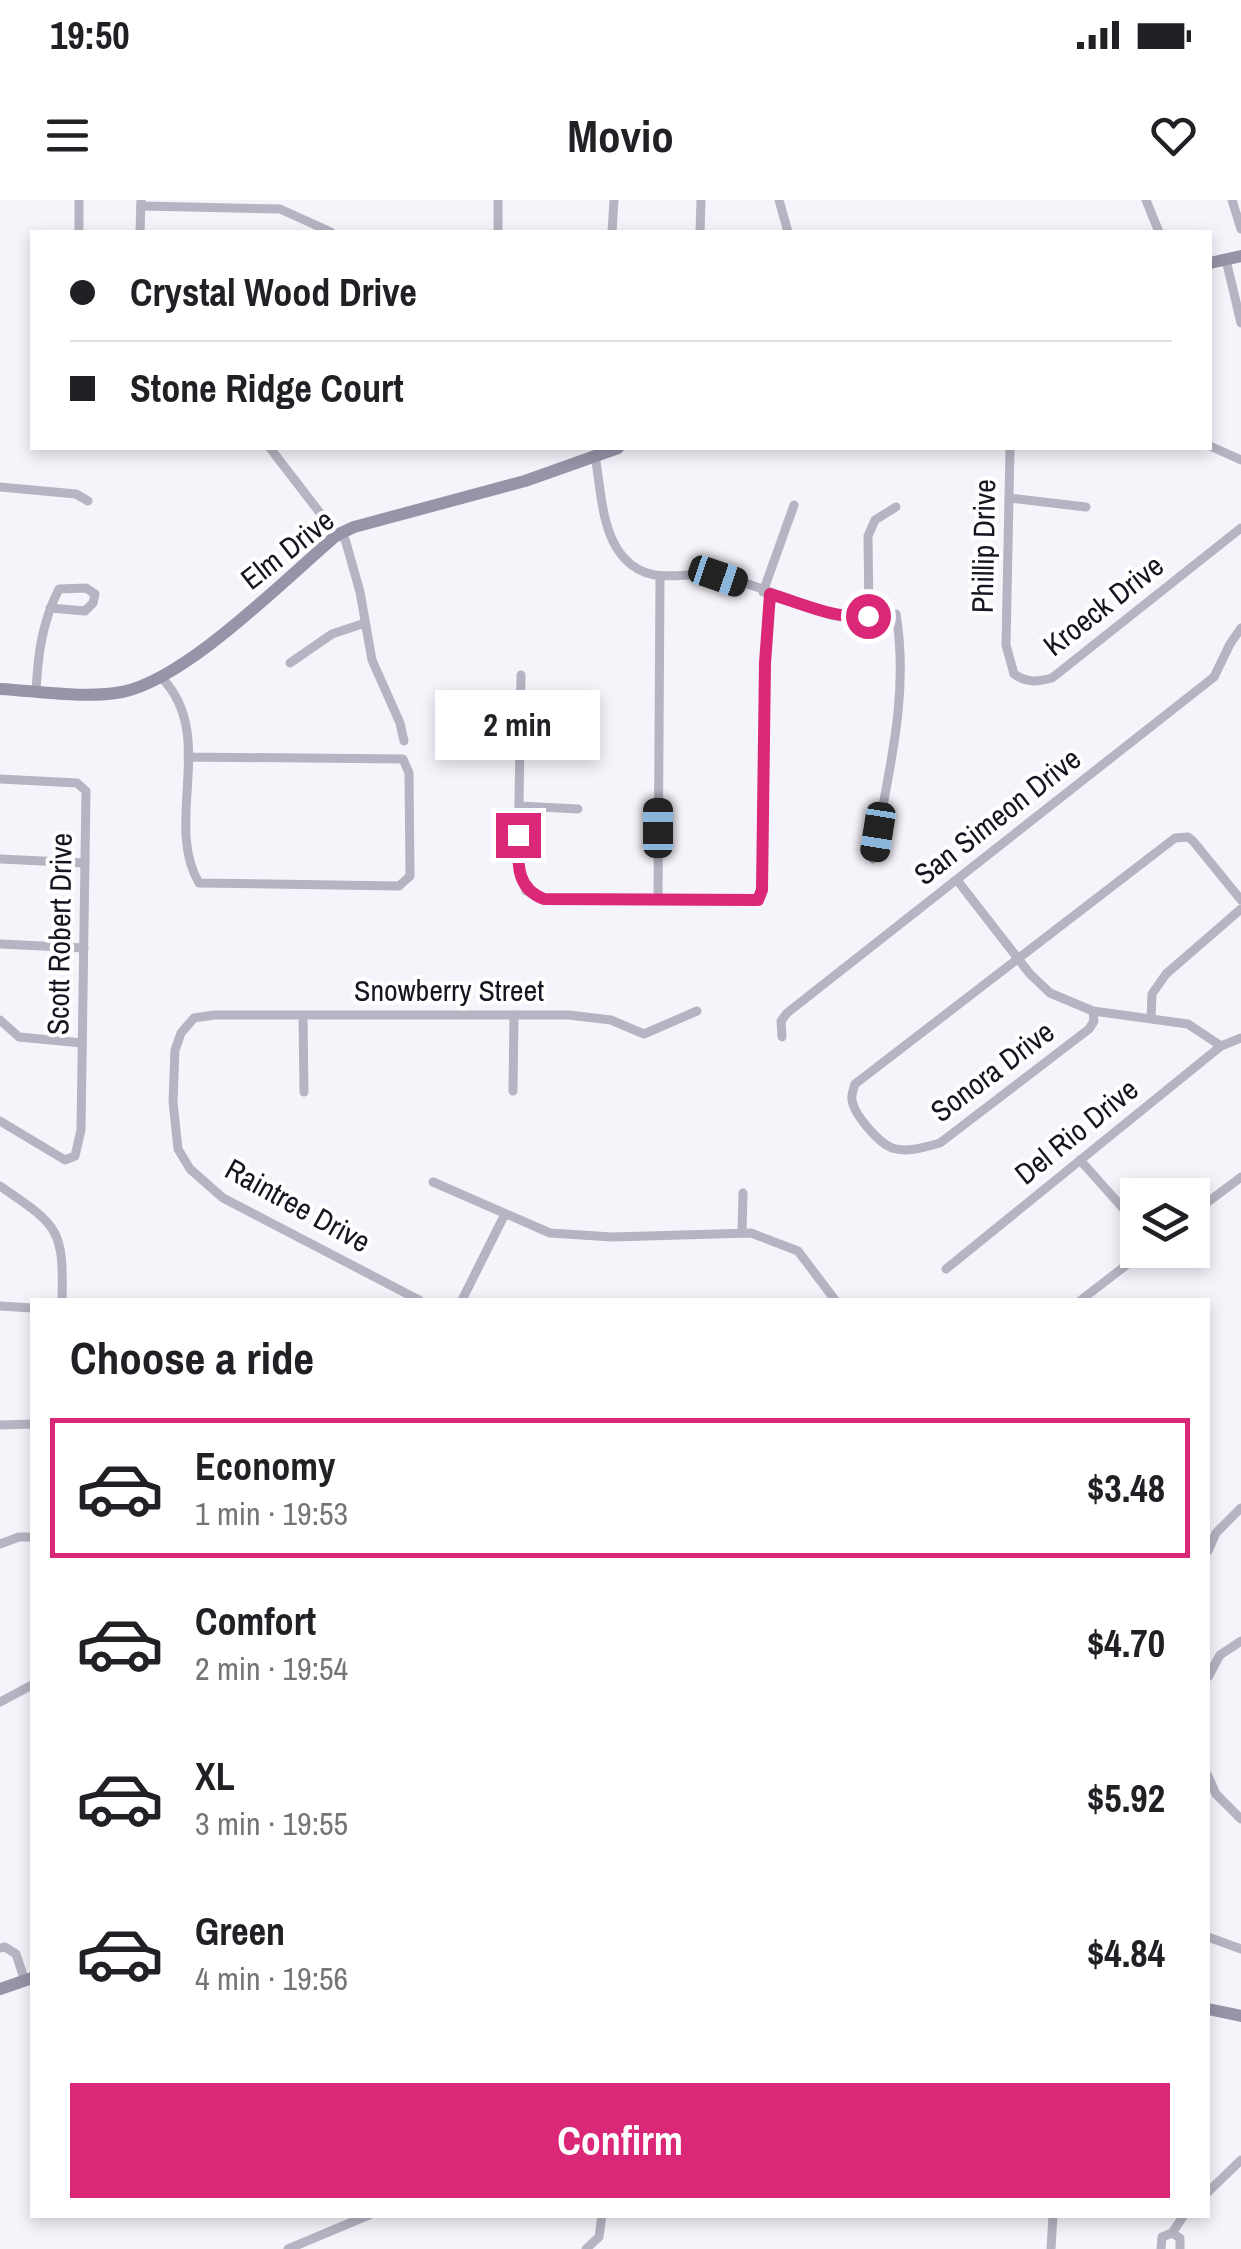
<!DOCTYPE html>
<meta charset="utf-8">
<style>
:root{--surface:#fff;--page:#f2f2f2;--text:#202124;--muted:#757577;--line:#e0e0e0;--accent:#db2777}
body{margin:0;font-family:"Archivo Narrow",sans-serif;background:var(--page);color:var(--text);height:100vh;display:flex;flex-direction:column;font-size:38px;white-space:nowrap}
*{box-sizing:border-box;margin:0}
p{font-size:32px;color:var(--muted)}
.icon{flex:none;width:55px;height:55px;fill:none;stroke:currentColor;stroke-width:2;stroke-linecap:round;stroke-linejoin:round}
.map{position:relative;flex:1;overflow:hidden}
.details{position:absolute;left:30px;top:1098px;width:1180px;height:920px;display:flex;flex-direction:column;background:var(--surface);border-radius:0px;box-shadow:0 5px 15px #0003}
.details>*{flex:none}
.banner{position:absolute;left:30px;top:30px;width:1182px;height:220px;border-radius:0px;box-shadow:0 5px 15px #0003;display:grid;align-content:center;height:220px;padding:0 40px;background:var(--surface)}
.buttons{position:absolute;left:1120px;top:978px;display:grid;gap:20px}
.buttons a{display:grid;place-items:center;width:90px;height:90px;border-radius:0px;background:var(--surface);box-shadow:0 5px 15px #0003;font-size:50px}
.end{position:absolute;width:45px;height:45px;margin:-22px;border:12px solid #db2777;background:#fff;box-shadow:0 0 0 5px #fff}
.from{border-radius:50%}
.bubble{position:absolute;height:70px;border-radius:0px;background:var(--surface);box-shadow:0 5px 15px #0003;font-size:32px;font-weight:800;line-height:70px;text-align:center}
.car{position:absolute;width:30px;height:60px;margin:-30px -15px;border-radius:12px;box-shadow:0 0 8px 2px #0007;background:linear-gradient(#222 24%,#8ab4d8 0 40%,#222 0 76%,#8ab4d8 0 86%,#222 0)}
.banner b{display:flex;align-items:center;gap:35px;height:95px;font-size:38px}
.banner b+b{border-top:2px solid var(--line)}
.banner i{width:25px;height:25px;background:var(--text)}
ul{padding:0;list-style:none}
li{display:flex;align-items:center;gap:30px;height:140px;margin:0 20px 15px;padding:0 20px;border:5px solid transparent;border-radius:0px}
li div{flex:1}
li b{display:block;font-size:38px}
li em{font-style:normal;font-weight:800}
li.current{border-color:var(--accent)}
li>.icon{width:90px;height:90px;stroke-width:1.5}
h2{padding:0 40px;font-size:45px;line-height:120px}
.primary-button{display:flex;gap:20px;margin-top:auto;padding:20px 40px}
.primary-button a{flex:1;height:115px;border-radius:0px;background:var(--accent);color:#fff;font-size:40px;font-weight:800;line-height:115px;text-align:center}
.status{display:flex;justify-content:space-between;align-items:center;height:70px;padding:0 50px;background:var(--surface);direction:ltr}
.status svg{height:28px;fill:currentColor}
header{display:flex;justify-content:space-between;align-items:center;height:130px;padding:0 40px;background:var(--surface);font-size:45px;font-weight:800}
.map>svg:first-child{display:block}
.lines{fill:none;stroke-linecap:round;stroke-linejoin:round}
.street{stroke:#b6b3c2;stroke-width:9}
.secondary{stroke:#9793a8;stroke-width:12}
.route{stroke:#db2777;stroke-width:12}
.labels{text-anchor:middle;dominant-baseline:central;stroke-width:8;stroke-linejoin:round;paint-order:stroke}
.street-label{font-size:30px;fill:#171520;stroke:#fff}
</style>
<div class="status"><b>19:50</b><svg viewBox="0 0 49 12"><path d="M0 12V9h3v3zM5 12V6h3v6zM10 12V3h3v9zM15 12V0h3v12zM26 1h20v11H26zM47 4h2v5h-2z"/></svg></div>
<header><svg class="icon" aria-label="menu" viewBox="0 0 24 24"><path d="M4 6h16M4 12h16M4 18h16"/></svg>Movio<svg class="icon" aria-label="heart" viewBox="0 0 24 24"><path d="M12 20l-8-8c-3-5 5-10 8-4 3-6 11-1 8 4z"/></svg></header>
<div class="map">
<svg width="1241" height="2049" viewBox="0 0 1241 2049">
<rect width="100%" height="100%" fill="#f6f4fb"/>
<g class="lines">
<g class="street">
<polyline points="498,0 498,32"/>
<polyline points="779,0 788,32"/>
<polyline points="1146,0 1159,32"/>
<polyline points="1232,0 1241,29"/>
<polyline points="141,6 280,9 331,32"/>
<polyline points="79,32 79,0"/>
<polyline points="140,32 141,0"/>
<polyline points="612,32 614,0"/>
<polyline points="700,32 701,0"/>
<polyline points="1226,60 1241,123"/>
<polyline points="1210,246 1241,260"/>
<polyline points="270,248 337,335 345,339 360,392 372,460 400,523 404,541"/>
<path d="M1010 248 1006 445 1014 474C1027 483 1037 482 1052 478L1241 328"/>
<path d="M595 256C601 288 601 333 624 358 652 388 684 370 718 376 755 383 792 402 827 414 849 421 874 416 896 414 910 497 887 577 873 659"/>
<polyline points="0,287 76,294 88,301"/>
<polyline points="1009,298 1086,307"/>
<polyline points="763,392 794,305"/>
<polyline points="869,416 868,336 875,320 896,307"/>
<polyline points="290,463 332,434 365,423"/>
<polyline points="521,475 518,664 526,691 544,699 758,700 762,691 765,463 770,394"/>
<path d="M161 477C218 535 163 622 199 683L399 686 410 676 409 573 403 559 188 557"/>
<path d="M36 491C38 454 42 422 59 389L86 388 95 394 93 403 85 411 50 408"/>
<polyline points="520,518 584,520"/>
<polyline points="0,579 77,583 86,591 81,930 75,956 65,960 0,921"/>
<polyline points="519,606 578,609"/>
<polyline points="0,659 85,663"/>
<polyline points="957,680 1030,774 1050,793 1093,811 1188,824 1221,846"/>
<polyline points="658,700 660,378"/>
<polyline points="0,744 84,748"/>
<path d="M1093 811 1094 821 1089 829 940 943C925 947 908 953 892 948 879 943 854 915 852 900 851 896 854 887 855 884L1175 638 1188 637 1193 641 1241 700"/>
<polyline points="303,816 304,892"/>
<polyline points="1151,818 1152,794 1166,774 1241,709"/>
<polyline points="0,820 19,837 82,843"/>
<polyline points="782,837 781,821 787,813 1214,477 1230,444 1241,428"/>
<polyline points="513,891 514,815"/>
<polyline points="1080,960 1138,1025"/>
<polyline points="433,982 550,1033 612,1037 751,1033 798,1051 835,1100"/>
<path d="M0 986C58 1026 64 1028 62 1100"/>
<polyline points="1192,1014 1241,977"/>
<polyline points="742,1032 743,993"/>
<polyline points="946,1069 1221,846 1241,838"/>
<polyline points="419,1100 223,998 190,969 178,949 173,902 175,850 181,833 194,818 214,815 569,815 611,820 644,834 697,811"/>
<polyline points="462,1100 505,1014"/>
<polyline points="1081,1100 1146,1050"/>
<polyline points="0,1106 32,1108"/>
<polyline points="0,1225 32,1224"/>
<polyline points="0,1344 19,1337 32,1337"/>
<polyline points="1208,1351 1216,1333 1241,1308"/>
<polyline points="1208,1477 1220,1455 1241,1441"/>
<polyline points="0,1502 32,1485"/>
<polyline points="1208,1576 1216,1594 1241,1619"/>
<polyline points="1208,1737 1241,1749"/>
<polyline points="0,1748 5,1747 16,1754 25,1781"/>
<polyline points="1208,1992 1241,1960"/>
<polyline points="1172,2033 1184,2015"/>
<polyline points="288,2049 369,2015"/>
<polyline points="586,2049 599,2037 602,2015"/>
<polyline points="1051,2049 1053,2015"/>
<polyline points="1161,2049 1162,2037 1172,2033 1180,2038 1180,2049"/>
</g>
<g class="secondary">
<polyline points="1210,63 1241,56"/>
<path d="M0 489C39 491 84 499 122 492 187 479 285 379 337 335L354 327 525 281 618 248"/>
<polyline points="0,1789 32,1778"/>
<polyline points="1208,1809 1241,1816"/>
</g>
</g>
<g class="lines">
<path class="route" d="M518 635C518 662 515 688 544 699L758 700 762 690 765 463 770 394C804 404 833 419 868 416"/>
</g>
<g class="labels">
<g class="street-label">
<text transform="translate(983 346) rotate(-89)">Phillip Drive</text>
<text transform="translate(287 349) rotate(-38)">Elm Drive</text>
<text transform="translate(1103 405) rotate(-38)">Kroeck Drive</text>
<text transform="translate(997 616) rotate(-38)">San Simeon Drive</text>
<text transform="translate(59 734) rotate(-89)">Scott Robert Drive</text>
<text x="449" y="790">Snowberry Street</text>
<text transform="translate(992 871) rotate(-37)">Sonora Drive</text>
<text transform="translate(1076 931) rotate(-39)">Del Rio Drive</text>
<text transform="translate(298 1005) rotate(29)">Raintree Drive</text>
</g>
</g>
</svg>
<div class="buttons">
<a><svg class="icon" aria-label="layers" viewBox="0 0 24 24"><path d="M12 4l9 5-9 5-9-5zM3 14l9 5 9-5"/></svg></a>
</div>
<i class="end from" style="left:868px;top:416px"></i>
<i class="end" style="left:518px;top:635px"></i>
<div class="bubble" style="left:435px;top:490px;width:165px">2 min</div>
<i class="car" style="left:718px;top:376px;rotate:109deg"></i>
<i class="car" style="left:658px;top:628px;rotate:0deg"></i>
<i class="car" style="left:878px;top:632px;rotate:189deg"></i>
<div class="banner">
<b><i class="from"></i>Crystal Wood Drive</b>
<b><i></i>Stone Ridge Court</b>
</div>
<section class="details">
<h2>Choose a ride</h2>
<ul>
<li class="current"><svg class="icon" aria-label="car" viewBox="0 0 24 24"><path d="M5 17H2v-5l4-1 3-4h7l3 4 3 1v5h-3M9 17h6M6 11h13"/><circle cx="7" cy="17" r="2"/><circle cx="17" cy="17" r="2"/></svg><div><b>Economy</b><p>1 min · 19:53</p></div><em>$3.48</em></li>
<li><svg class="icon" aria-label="car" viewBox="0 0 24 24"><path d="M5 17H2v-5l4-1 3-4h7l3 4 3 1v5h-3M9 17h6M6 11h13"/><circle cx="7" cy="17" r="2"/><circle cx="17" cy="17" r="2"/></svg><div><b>Comfort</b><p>2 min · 19:54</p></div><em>$4.70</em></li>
<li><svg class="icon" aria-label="car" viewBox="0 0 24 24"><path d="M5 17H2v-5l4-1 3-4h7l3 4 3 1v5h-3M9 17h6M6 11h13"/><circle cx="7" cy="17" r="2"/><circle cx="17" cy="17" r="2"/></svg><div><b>XL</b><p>3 min · 19:55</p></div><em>$5.92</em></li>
<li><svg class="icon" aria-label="car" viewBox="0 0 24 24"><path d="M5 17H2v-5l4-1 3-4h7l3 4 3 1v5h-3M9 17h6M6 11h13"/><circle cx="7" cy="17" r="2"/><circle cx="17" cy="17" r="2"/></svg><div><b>Green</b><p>4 min · 19:56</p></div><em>$4.84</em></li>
</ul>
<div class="primary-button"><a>Confirm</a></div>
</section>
</div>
